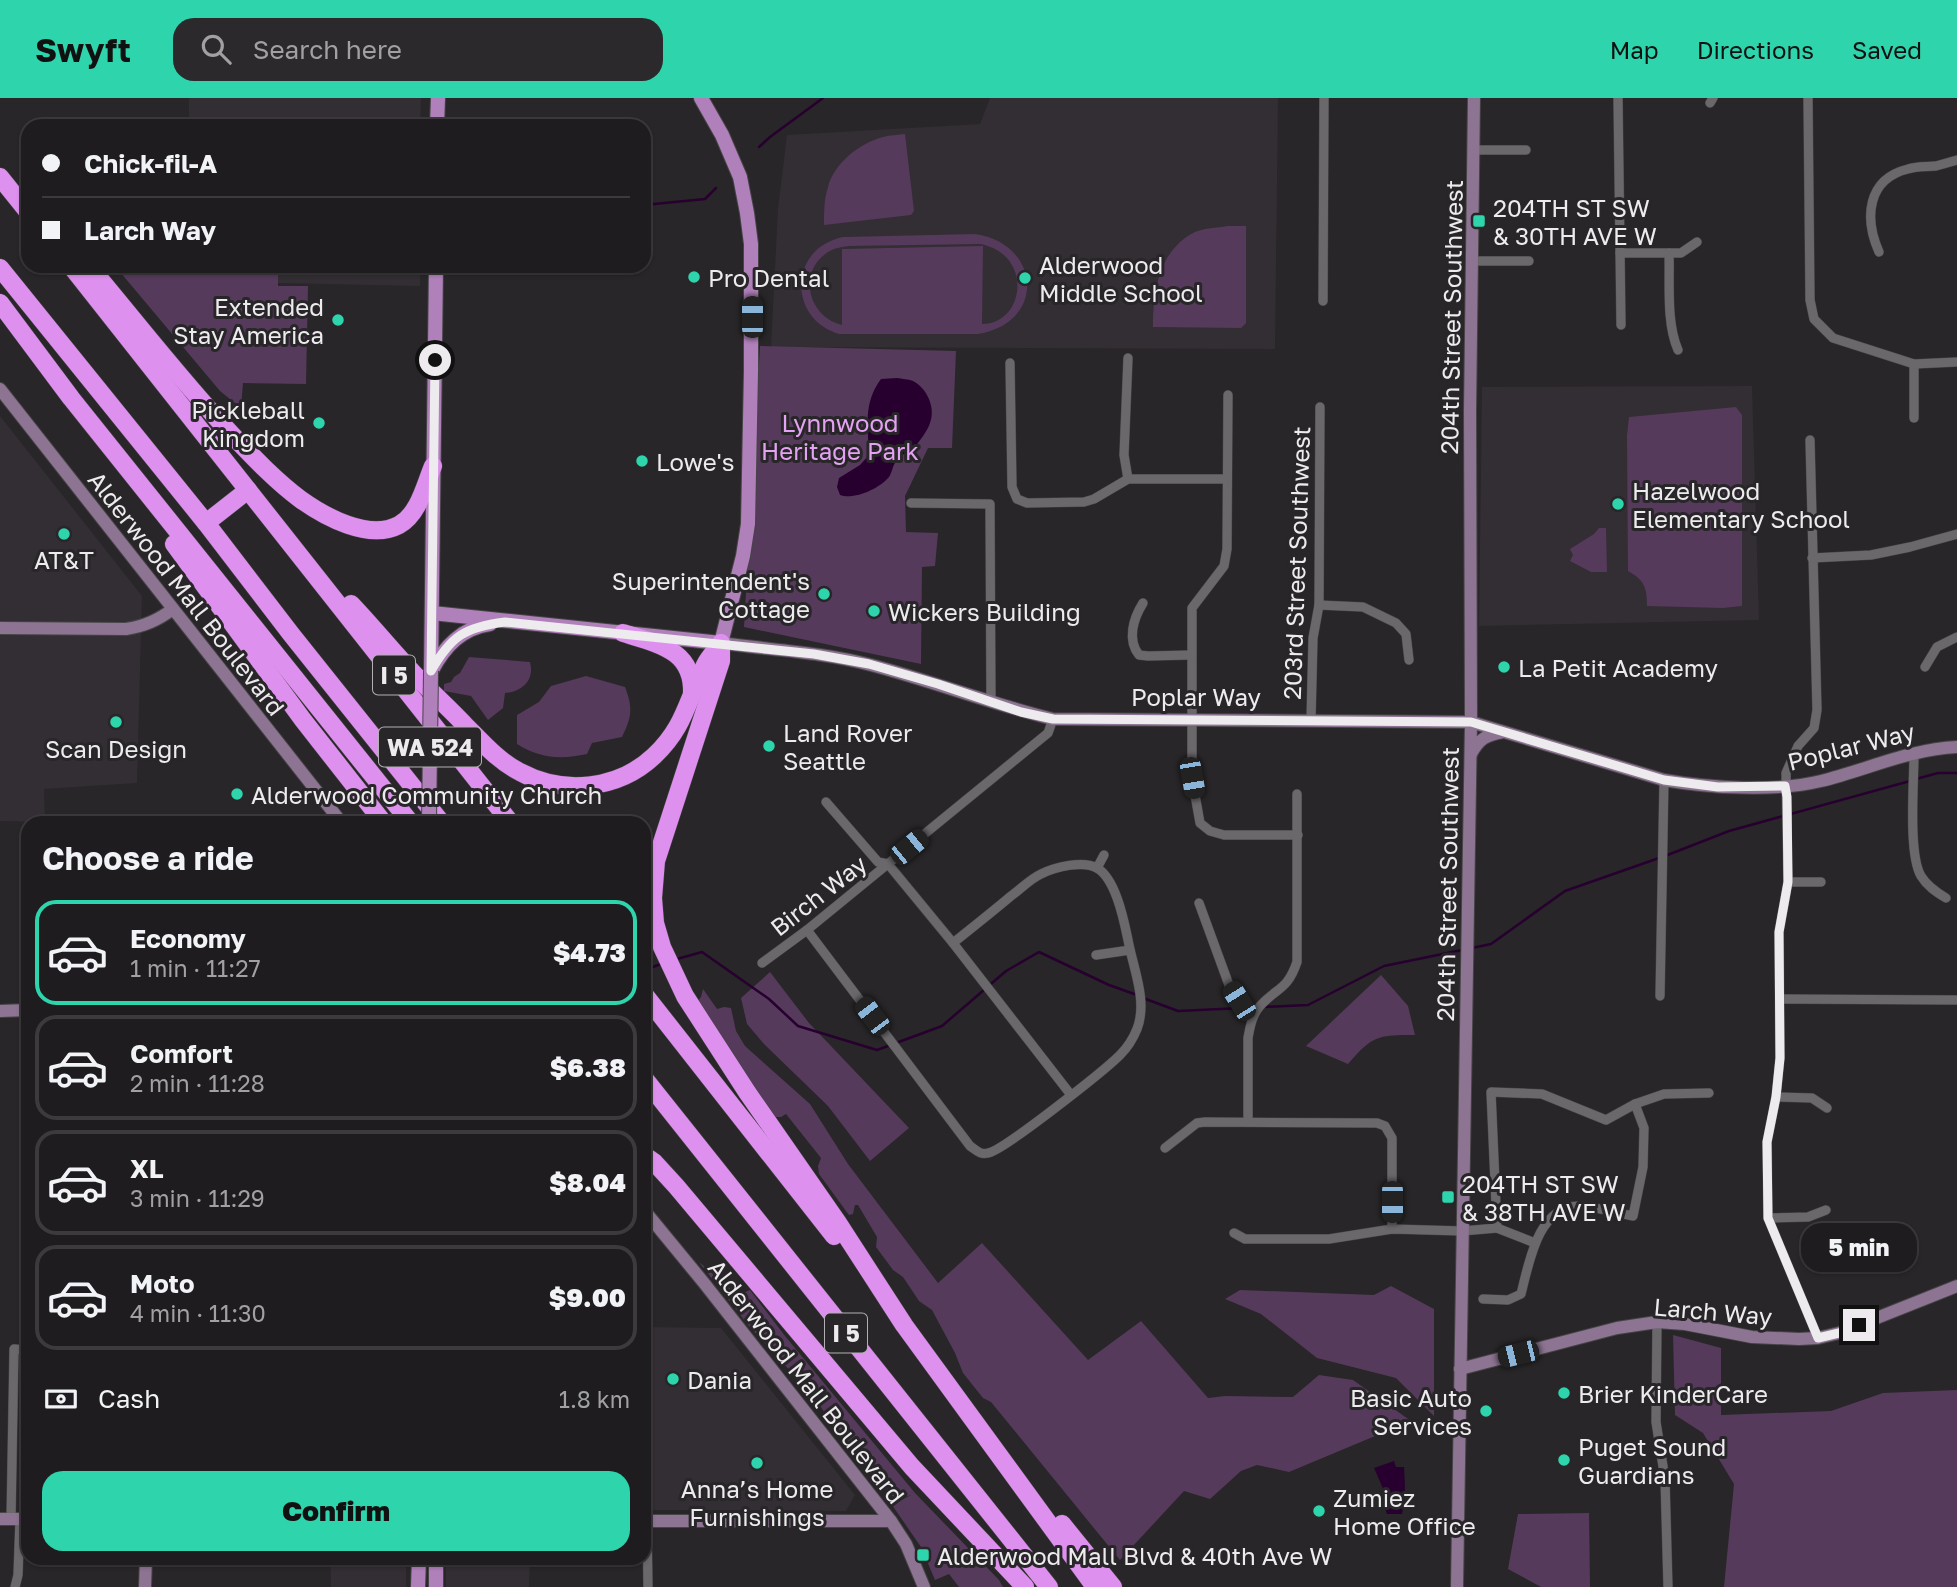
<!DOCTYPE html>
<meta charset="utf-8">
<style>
:root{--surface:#1e1c1e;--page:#2b292b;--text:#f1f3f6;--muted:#a1a1a4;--line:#3c3a3c;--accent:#2ed4ab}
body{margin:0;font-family:"Golos Text",sans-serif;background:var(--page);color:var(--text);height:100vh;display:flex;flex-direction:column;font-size:26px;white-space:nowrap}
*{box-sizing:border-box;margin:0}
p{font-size:23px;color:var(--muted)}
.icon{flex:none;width:38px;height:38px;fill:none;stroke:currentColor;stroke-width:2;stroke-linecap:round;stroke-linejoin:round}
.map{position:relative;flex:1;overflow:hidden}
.side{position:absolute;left:21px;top:718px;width:630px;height:749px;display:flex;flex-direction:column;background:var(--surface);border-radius:21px;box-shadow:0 2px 5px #0004,0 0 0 2px var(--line)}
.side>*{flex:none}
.banner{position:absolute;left:21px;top:21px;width:630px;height:154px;border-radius:21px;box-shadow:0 2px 5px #0004,0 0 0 2px var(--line);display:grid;align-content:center;height:154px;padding:0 21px;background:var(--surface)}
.end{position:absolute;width:32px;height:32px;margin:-16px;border:9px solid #edebed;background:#111;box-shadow:0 0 0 4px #111}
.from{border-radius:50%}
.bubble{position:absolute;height:49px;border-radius:21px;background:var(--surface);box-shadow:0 2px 5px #0004,0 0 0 2px var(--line);font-size:23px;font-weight:800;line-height:49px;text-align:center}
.car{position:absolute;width:21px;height:42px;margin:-21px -10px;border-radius:9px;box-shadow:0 0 5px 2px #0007;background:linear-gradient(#222 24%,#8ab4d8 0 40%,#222 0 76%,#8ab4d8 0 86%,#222 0)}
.banner b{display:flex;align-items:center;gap:24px;height:66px;font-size:26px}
.banner b+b{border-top:2px solid var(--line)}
.banner i{width:18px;height:18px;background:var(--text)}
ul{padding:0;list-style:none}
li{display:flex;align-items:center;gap:21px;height:105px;margin:0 14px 10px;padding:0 7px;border:4px solid var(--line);border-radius:21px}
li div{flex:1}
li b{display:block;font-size:26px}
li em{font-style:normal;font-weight:800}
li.active{border-color:var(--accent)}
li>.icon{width:63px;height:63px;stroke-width:1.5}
h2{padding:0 21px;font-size:32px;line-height:84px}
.pay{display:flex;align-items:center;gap:18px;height:77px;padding:0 21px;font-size:26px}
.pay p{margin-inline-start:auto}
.cta{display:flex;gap:14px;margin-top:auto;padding:14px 21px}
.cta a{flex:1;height:80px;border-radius:21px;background:var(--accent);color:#111;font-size:28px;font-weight:800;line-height:80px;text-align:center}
header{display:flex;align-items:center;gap:42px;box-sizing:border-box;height:98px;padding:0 35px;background:var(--accent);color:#111}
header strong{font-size:33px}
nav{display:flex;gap:38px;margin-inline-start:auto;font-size:24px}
.search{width:490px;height:63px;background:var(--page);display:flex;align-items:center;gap:18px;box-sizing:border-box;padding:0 24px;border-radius:21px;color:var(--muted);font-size:26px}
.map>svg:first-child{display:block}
.built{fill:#332d34}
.green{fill:#553a5b;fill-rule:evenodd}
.water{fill:#27002f}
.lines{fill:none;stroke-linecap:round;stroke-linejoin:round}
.stream{stroke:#27002f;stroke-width:2.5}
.street-casing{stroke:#464446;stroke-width:10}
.secondary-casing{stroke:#464446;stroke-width:14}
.primary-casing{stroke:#464446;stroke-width:16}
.highway-casing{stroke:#464446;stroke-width:19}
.street{stroke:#6a686b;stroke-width:9}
.secondary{stroke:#8d7492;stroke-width:12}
.primary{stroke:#b080ba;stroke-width:14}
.highway{stroke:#de90ee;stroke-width:18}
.primary-bridge-casing{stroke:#464446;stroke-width:16;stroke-linecap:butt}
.primary-bridge{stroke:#b080ba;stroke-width:14}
.route{stroke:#edebed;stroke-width:9}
.poi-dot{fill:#2ed4ab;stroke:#282628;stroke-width:2.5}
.labels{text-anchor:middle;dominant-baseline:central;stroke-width:6;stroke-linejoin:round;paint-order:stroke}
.shield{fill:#282628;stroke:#b2b0b2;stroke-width:2}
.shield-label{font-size:23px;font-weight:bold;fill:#edebed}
.poi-label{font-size:24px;fill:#edebed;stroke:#282628;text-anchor:start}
.street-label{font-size:24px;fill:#edebed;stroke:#282628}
.park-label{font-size:24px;fill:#e4a2f2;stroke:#282628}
</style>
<header>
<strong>Swyft</strong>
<div class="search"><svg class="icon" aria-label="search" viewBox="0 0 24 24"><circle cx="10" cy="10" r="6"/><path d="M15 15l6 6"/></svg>Search here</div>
<nav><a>Map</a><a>Directions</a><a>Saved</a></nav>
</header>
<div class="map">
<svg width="1957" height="1489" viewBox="0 0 1957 1489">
<rect width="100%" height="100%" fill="#282628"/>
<g class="built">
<polygon points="189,0 421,0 420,28 189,28"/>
<polygon points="990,0 1278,0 1275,251 771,249 778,111 787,37 980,26"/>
<polygon points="277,168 420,168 420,188 277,185"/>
<polygon points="1752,288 1759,522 1479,528 1482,289"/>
<polygon points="0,318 142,498 137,685 44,691 45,724 0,723"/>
<polygon points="644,1229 721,1230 855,1397 846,1413 644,1412"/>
<rect x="331" y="1460" width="75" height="29"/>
<polygon points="446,1460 530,1460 529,1489 446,1489"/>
</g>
<g class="green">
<path d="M905 36 914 113 911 117 824 127C824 114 824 101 828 89 834 65 860 45 883 39 890 37 898 37 905 36Z"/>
<path d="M1227 128H1246V225L1241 230 1153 229C1153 192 1159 152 1195 134 1204 130 1217 130 1227 128Z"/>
<path d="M975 136C1040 145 1048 224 978 236H839C787 220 789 150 843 139ZM980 146C1034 156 1025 226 982 226L983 148 842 151V227C808 219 797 174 828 154 834 150 842 149 849 148Z"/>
<polygon points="115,168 278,168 278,188 308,188 306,286 243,285 241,310 220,293"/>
<polygon points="760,248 956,253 952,350 928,350 905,398 906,434 938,435 935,468 922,469 921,566 744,529"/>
<path d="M1736 309 1742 317V508L1723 510 1647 508C1647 489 1644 482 1628 473L1627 337 1629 319Z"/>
<polygon points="1599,430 1606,430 1607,474 1591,474 1570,463 1573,457 1570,451 1594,436"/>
<path d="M469 559 530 564C535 582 522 594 505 595L503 610 488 622 471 598 444 593V586L451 584 454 579 460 575Z"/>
<path d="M586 578 625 589C633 610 632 619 622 639L592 645 587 656C561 662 539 660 517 646V617L539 604 551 588Z"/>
<polygon points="770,874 809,925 909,1030 870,1063 828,1008 764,946 747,926 741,900"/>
<path d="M1381 877 1408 908 1415 937C1378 937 1373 937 1348 966L1306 948Z"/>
<polygon points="703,891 717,911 724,909 731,910 736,933 745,948 810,1006 848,1066 938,1185 982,1145 1088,1262 1141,1223 1208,1300 1225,1298 1293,1299 1319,1277 1353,1282 1411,1323 1289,1374 1257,1367 1241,1373 1210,1401 1184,1393 1120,1462 991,1304 983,1300 963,1275 955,1255 932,1212 919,1203 903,1179 893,1172 876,1149 877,1139 858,1107 855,1107 853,1116 849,1117 846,1113 819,1076 818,1068 821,1060 786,1016 781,1019 775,1019 745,980 697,904 701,899"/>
<polygon points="699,1164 738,1197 750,1192 785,1238 915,1395 999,1482 1003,1489 959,1489 949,1476 935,1482 921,1449 892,1407 911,1397 896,1402 871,1376 807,1291 748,1227"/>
<polygon points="1391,1188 1434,1211 1434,1318 1396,1280 1317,1260 1261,1216 1225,1201 1240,1192 1374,1197"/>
<polygon points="1673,1237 1721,1250 1721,1317 1831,1313 1883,1295 1957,1292 1957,1489 1724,1489 1734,1386 1703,1335 1675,1317"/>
<polygon points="1589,1415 1590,1489 1541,1489 1508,1471 1518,1416"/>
</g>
<g class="water">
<path d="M897 280C902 281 908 281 913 283 927 290 936 310 930 325 928 332 920 342 916 348 911 354 903 355 898 361 892 367 893 373 889 379 879 391 854 402 840 397L837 389 839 380 860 367 869 357C868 328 863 305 881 281Z"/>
<path d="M1394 1363 1396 1369H1404C1405 1386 1406 1400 1402 1416H1387L1380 1397 1385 1395 1374 1370Z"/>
</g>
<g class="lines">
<g class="stream">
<polyline points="759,49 770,39 823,0"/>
<polyline points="644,107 705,101 716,90"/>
<polyline points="1916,681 1938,675 1957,675"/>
<polyline points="1665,758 1729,733 1910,683"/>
<polyline points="1472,850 1491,846 1565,793 1659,760"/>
<polyline points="677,861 702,854 769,901 798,928 877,952 942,928 1006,873 1039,854 1109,887 1137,897"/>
<polyline points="644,872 661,866"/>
<polyline points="1143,900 1178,913 1242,910"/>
<polyline points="1263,909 1308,907 1384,868 1462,852"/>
</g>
<defs>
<g id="street">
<polyline points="1618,0 1621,227"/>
<polyline points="1808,0 1810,202 1814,221 1833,240 1914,266 1957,264"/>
<polyline points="1710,5 1713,0"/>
<polyline points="1473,52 1526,52"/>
<path d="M1879 154C1864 120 1867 81 1908 71 1917 68 1927 69 1936 68 1943 66 1950 64 1957 62"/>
<polyline points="1620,155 1681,155 1697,144"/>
<path d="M1669 155C1670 185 1666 225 1678 252"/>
<polyline points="1472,163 1529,163"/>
<polyline points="1323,203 1324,0"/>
<polyline points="1128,260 1124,357 1128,381"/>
<polyline points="1010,265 1012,389 1017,401 1027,405 1084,404 1094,401 1128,381 1227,381"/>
<polyline points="1914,266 1914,320"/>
<polyline points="1228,297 1227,451 1224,468 1192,510 1192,680 1200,725 1210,733 1224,737 1298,737"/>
<polyline points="1810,342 1817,612 1814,630 1798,648 1786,675 1788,784 1779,834 1780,960 1776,999 1767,1044 1768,1120 1818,1240"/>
<polyline points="911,405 990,406 991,605"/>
<polyline points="1812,460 1871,457 1910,449 1957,436"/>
<path d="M1143 505C1133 521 1127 542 1139 557L1148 558 1191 557"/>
<polyline points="1319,507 1363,509 1396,525 1406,536 1409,562"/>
<polyline points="1925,569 1937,549 1957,539"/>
<polyline points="1311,622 1313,540 1319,507 1320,309"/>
<path d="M1914 656C1914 684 1908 756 1921 778 1927 788 1936 794 1946 800"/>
<polyline points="826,704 878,764 888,766 953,845 1071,997"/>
<polyline points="1097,770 1104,757"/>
<polyline points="1788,784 1821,784"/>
<polyline points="1199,805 1229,887 1239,903 1254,916"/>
<path d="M807 832 970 1048C976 1052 980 1057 988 1055 1003 1053 1105 972 1120 957 1128 949 1133 941 1137 931 1148 903 1133 870 1128 842 1124 823 1116 781 1097 770 1083 762 1055 769 1041 776 1030 781 1021 791 1011 798 992 814 973 829 953 845"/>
<polyline points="1096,857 1130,852"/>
<polyline points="762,865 807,832 1048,635 1053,621"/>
<polyline points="1660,898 1664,682"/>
<polyline points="1780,901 1957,902"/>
<polyline points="1776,999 1812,1000 1827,1010"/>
<path d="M1248 1024V940C1250 929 1252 917 1260 908 1277 889 1287 893 1297 864V696"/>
<polyline points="1165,1050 1197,1025 1205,1024 1377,1025 1385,1028 1392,1040 1392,1131"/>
<polyline points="1768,1120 1808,1119 1826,1112"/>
<polyline points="1497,1130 1535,1145"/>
<polyline points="1234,1135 1245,1141 1329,1141 1392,1131 1462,1133 1497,1130 1491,994 1542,996 1606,1022 1635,1006 1664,996 1709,995"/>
<path d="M1483 1201 1508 1202 1521 1196C1529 1165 1538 1107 1580 1108 1597 1109 1616 1115 1633 1118L1643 1069 1644 1030 1635 1006"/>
<polyline points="1657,1224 1656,1324 1665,1381 1668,1489"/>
<polyline points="11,1421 14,1251 28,1252"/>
<polyline points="647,1423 648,1489"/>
<polyline points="15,1489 18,1477 20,1421"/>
</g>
<g id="secondary">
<polyline points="0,291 341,724"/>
<path d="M0 530 126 531C145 528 158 522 173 511"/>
<path d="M721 545C771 552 822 554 871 567 932 583 991 606 1053 621L1471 624 1664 682C1710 690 1776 694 1821 683 1866 672 1910 651 1957 649"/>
<path d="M1471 656C1479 641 1486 637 1503 634"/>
<polyline points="0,913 28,912"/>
<polyline points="644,1112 704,1185 891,1423 906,1446 924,1489"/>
<polyline points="1460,1271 1617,1230 1657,1224 1685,1226 1752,1239 1799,1241 1818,1240 1839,1235 1957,1188"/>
<polyline points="0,1421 28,1421"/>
<polyline points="644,1423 891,1423"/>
<polyline points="145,1489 146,1460"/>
<polyline points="1457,1489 1471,624 1470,313 1474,0"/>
</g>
<g id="primary">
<polyline points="437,28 438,0"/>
<polyline points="432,515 721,545 743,458 748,426 751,273 751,146 747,115 740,79 722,37 701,0"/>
<path d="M432 572C445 548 462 530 490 526"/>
<polyline points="431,573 436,168"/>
<polyline points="418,1489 419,1460"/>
<polyline points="436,1489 436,1460"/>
</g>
<g id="highway">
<polyline points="0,79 28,114"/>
<polyline points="71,168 510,724"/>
<path d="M89 168C137 225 183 285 234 339 255 361 276 383 300 401 325 419 369 443 399 427 419 416 425 387 433 368"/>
<polyline points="0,170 206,425 291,536 441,724"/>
<polyline points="0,205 71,300 410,724"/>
<polyline points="206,425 248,392"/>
<polyline points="174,446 303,622 383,724"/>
<path d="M351 506C373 529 393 554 415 577 431 594 448 609 464 626 481 643 498 663 520 674 563 697 618 692 654 658 685 629 687 602 705 567 709 559 716 552 721 545"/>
<path d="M623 535C658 546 694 552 692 596"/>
<polyline points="721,545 721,563 656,763 653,800 655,825 662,849 685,898 747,994 838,1125 904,1227 1095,1489"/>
<polyline points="644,896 834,1138"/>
<polyline points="644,980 1049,1489"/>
<polyline points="644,1057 654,1064 676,1088 912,1369 1025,1489"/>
<polyline points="1062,1426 1113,1489"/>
</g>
</defs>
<use href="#street" class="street-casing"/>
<use href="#secondary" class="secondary-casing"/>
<use href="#primary" class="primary-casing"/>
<use href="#highway" class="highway-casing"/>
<use href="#street" class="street"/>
<use href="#secondary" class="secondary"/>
<use href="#primary" class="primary"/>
<use href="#highway" class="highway"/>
<defs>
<polyline id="primary-bridge" points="429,724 431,573"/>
</defs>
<use href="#primary-bridge" class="primary-bridge-casing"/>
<use href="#primary-bridge" class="primary-bridge"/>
</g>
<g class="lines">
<path class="route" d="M435 262 431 573C451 538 465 529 505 524L814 556 869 566 938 586 1021 614 1053 621 1471 624 1664 682 1718 689 1785 688 1787 699 1788 784 1779 834 1780 960 1776 999 1767 1044 1768 1120 1818 1240 1839 1235 1859 1227"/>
</g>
<g class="poi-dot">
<rect x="1472" y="116" width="14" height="14" rx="3.5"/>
<circle cx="694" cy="179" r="7"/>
<circle cx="1025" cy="180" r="7"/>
<circle cx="338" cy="222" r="7"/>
<circle cx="319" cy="325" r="7"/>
<circle cx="642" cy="363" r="7"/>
<circle cx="1618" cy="406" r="7"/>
<circle cx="64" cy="436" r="7"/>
<circle cx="824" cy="496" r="7"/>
<circle cx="874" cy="513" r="7"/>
<circle cx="1504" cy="569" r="7"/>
<circle cx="116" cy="624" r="7"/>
<circle cx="769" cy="648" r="7"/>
<circle cx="237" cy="696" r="7"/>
<rect x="1441" y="1092" width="14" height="14" rx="3.5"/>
<circle cx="673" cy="1281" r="7"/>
<circle cx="1564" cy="1295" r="7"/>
<circle cx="1486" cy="1313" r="7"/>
<circle cx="1564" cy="1362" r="7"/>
<circle cx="757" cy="1365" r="7"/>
<circle cx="1319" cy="1413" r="7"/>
<rect x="916" y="1450" width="14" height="14" rx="3.5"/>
</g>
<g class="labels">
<g class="shield">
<rect x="373" y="557.5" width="42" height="39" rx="5"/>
<rect x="379" y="629.5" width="102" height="39" rx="5"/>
<rect x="825" y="1215.5" width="42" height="39" rx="5"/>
</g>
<g class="shield-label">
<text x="394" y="577">I 5</text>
<text x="430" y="649">WA 524</text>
<text x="846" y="1235">I 5</text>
</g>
<g class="poi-label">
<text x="1493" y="109">204TH ST SW<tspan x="1493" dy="28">&amp; 30TH AVE W</tspan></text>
<text x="1039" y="166">Alderwood<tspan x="1039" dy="28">Middle School</tspan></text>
<text x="708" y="179">Pro Dental</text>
<text x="324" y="208" text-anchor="end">Extended<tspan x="324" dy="28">Stay America</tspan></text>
<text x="305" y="311" text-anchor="end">Pickleball<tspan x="305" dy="28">Kingdom</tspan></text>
<text x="656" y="363">Lowe's</text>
<text x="1632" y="392">Hazelwood<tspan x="1632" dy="28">Elementary School</tspan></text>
<text x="64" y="461" text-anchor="middle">AT&amp;T</text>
<text x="810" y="482" text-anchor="end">Superintendent's<tspan x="810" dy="28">Cottage</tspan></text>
<text x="888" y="513">Wickers Building</text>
<text x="1518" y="569">La Petit Academy</text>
<text x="783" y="634">Land Rover<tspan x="783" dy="28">Seattle</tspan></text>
<text x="116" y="650" text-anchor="middle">Scan Design</text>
<text x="251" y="696">Alderwood Community Church</text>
<text x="1462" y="1085">204TH ST SW<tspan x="1462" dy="28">&amp; 38TH AVE W</tspan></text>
<text x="687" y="1281">Dania</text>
<text x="1578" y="1295">Brier KinderCare</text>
<text x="1472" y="1299" text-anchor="end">Basic Auto<tspan x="1472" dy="28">Services</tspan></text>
<text x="1578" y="1348">Puget Sound<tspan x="1578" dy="28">Guardians</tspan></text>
<text x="757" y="1390" text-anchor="middle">Anna’s Home<tspan x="757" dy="28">Furnishings</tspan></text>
<text x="1333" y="1399">Zumiez<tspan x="1333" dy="28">Home Office</tspan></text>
<text x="937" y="1457">Alderwood Mall Blvd &amp; 40th Ave W</text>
</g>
<g class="street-label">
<text transform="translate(1451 219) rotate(-89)">204th Street Southwest</text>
<text transform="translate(1296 465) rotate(-88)">203rd Street Southwest</text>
<text transform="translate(187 495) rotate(52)">Alderwood Mall Boulevard</text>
<text x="1196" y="598">Poplar Way</text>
<text transform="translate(1851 648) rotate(-14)">Poplar Way</text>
<text transform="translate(1447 786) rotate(-89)">204th Street Southwest</text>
<text transform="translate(818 797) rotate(-38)">Birch Way</text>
<text transform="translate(1713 1213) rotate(5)">Larch Way</text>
<text transform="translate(807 1283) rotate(52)">Alderwood Mall Boulevard</text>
</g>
<g class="park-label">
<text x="840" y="324">Lynnwood<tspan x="840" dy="28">Heritage Park</tspan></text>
</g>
</g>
</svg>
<i class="end from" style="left:435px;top:262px"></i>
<i class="end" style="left:1859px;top:1227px"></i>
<div class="bubble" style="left:1801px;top:1125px;width:116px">5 min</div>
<i class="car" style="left:752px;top:219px;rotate:0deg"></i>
<i class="car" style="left:1192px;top:680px;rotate:170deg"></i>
<i class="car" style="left:909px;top:749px;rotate:51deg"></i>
<i class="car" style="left:1239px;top:903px;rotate:328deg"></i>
<i class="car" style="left:872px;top:918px;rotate:323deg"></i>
<i class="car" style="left:1392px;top:1104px;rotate:180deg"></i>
<i class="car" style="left:1518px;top:1256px;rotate:256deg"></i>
<div class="banner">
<b><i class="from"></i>Chick-fil-A</b>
<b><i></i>Larch Way</b>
</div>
<section class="side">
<h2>Choose a ride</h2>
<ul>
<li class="active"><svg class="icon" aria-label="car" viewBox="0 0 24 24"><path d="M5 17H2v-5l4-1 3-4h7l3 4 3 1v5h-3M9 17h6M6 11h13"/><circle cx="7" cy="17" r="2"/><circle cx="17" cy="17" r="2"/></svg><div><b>Economy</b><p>1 min · 11:27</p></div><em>$4.73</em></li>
<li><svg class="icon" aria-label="car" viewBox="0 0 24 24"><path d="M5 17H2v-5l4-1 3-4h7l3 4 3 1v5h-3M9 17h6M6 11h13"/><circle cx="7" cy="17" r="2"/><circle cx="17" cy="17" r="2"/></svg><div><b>Comfort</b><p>2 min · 11:28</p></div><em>$6.38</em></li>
<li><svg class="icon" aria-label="car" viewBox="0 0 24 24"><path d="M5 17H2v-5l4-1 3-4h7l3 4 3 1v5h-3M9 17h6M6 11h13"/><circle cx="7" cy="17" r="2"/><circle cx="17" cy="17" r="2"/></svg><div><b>XL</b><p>3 min · 11:29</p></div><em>$8.04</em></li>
<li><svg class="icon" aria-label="car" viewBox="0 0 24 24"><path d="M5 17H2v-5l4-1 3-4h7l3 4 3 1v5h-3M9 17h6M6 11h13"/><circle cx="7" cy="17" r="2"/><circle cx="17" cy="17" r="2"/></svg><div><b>Moto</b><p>4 min · 11:30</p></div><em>$9.00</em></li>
</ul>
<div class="pay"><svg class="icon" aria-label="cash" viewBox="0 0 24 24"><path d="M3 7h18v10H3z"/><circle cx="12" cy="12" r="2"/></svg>Cash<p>1.8 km</p></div>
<div class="cta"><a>Confirm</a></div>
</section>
</div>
